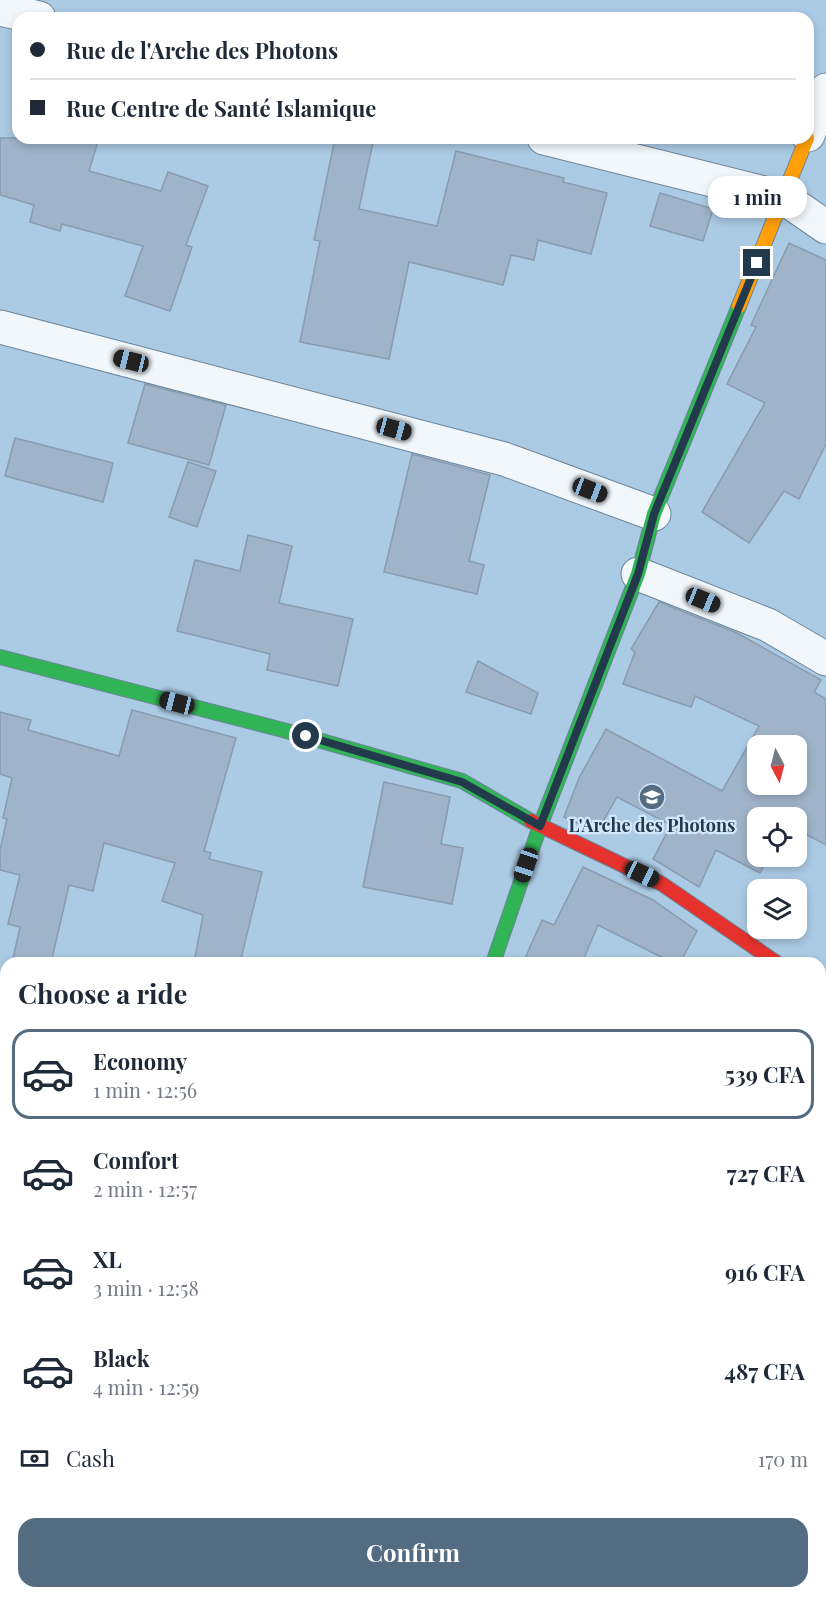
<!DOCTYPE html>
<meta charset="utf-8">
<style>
:root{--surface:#fff;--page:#f2f2f3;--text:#1f2937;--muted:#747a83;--line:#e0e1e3;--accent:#536c82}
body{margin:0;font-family:"Playfair Display",serif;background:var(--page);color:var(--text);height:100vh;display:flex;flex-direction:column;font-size:22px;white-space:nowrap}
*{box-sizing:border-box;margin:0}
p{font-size:20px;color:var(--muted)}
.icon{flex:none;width:33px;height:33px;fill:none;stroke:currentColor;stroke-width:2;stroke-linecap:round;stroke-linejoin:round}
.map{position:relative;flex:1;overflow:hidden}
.sheet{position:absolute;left:0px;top:957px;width:826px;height:642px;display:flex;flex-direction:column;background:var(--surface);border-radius:18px 18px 0 0;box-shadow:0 3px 9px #0003}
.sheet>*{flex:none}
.banner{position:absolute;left:12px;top:12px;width:802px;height:132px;border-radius:18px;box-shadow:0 3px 9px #0003;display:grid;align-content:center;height:132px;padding:0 18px;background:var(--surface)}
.needle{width:39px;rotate:173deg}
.fabs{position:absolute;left:747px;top:735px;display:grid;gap:12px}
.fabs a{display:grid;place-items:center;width:60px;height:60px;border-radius:12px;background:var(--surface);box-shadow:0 3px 9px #0003;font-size:30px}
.end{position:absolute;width:27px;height:27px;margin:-14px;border:8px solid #233a4d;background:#fff;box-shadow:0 0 0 3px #fff}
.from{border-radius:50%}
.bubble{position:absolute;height:42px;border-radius:18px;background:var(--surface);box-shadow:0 3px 9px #0003;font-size:20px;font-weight:700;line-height:42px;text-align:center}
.car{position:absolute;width:18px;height:36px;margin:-18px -9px;border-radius:8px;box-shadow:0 0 4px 2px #0007;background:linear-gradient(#222 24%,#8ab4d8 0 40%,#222 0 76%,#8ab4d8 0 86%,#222 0)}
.banner b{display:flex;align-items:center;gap:21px;height:57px;font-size:22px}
.banner b+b{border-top:2px solid var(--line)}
.banner i{width:15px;height:15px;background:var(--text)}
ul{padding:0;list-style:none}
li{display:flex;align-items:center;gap:18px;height:90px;margin:0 12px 9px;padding:0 6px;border:3px solid transparent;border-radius:18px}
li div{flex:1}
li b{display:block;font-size:22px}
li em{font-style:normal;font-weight:700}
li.on{border-color:var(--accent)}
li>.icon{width:54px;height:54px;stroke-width:1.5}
h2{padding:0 18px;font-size:27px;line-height:72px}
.pay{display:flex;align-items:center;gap:15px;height:66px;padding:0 18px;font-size:22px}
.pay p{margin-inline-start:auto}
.button{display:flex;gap:12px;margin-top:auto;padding:12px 18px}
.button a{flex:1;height:69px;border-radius:18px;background:var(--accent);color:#fff;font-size:24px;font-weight:700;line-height:69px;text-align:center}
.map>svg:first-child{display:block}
.building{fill:#9fb3c9;stroke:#889bb1;stroke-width:1.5;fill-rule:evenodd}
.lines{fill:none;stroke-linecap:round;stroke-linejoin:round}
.street-casing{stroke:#6c8599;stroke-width:35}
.fast-casing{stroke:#6c8599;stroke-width:16}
.slow-casing{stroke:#6c8599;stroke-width:16}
.jam-casing{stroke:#6c8599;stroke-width:16}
.street{stroke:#f2f7fb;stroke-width:33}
.fast{stroke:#30b455;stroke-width:14}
.slow{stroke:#ff9f0a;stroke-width:14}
.jam{stroke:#e5322d;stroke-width:14}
.route{stroke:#233a4d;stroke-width:8}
.labels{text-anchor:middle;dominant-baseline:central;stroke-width:4.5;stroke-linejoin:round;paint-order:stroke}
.poi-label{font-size:18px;font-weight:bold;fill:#233a4d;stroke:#d2e8fd}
</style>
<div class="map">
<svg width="826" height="1599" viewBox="0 0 826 1599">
<rect width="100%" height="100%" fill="#abcae4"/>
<g class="building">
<polygon points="0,138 99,138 89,171 161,191 168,172 208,186 186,245 192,247 170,311 125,296 143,246 62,224 60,231 30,222 34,205 0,195"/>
<polygon points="335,138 374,138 359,209 437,226 456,151 564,178 563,182 607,193 591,254 538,240 534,260 511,255 503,285 409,262 389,359 300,342 320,241 314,240"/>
<polygon points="660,193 713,209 703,241 650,226"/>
<polygon points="789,243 826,260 826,444 799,499 784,491 749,543 702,512 765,403 727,384 756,327 751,325"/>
<polygon points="145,384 226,405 209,465 128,443"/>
<polygon points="15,438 113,463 103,502 5,476"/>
<polygon points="412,454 490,475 469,561 484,565 477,594 384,572"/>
<polygon points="188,462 216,471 197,527 169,517"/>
<polygon points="248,535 292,546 279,603 353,619 338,686 267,670 270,654 177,631 195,560 240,571"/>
<path d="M659 602 737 633 821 680 814 692 826 699V845L796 829V818H758V856H769L760 873 716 850 699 887 653 859 671 825 617 797 597 832 564 817 579 778 606 729 722 791 759 726 695 696 691 707 623 684 635 652 631 649ZM758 746H796V784H758Z"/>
<polygon points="478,661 538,693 531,714 466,692"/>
<polygon points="132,710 236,738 204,851 211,853 209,859 262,872 240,963 194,963 203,915 162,901 175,863 104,843 93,891 69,885 51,963 12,963 20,927 8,924 20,875 0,870 0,850 7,819 3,818 12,778 0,774 0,712 31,720 28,730 119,756"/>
<polygon points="384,782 450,797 441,844 463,848 452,904 363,887"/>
<polygon points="583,867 653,900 697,931 680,963 673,963 598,925 582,963 523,963 542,920 554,925"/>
</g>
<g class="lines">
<defs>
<g id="street">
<polyline points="0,9 39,18"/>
<polyline points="808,135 826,90"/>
<polyline points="544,138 784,198 826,227"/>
<polyline points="0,327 504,459 654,514"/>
<polyline points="638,574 768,625 826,659"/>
<polyline points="820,1000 826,1005"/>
<polyline points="63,1599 65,1593"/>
</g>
<g id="fast">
<polyline points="0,657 283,730 462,781 531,821"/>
<polyline points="493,963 540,826 638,574 654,514 739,306"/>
<polyline points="0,1253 6,1254"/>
<polyline points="820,1569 826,1572"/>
<polyline points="781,1593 791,1599"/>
</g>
<polyline id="slow" points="739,306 807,138"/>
<g id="jam">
<polyline points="531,821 662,884 777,963"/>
<polyline points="0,1212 6,1213"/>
</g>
</defs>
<use href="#street" class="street-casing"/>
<use href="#fast" class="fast-casing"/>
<use href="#slow" class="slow-casing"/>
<use href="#jam" class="jam-casing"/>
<use href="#street" class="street"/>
<use href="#fast" class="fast"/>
<use href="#slow" class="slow"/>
<use href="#jam" class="jam"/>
</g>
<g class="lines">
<polyline class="route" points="306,736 462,782 540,826 638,574 654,514 757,263"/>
</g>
<defs>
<symbol id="school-disc" viewBox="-11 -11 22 22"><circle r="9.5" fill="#536c82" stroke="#d2e8fd"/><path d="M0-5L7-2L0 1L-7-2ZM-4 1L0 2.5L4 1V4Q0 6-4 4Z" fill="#fff"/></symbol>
</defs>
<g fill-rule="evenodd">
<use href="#school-disc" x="637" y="782" width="30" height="30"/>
</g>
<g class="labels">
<g class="poi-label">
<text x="652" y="825">L'Arche des Photons</text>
</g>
</g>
</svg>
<div class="fabs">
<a><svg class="needle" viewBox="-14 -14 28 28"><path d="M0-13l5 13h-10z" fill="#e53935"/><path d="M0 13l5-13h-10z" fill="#747a83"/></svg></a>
<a><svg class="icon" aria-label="locate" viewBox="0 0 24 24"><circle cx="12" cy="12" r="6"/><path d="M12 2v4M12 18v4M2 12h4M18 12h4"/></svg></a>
<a><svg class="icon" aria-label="layers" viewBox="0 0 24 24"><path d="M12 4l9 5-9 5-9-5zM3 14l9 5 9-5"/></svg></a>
</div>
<i class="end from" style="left:306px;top:736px"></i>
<i class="end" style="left:757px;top:263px"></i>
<div class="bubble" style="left:708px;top:176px;width:99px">1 min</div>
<i class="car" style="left:131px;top:361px;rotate:284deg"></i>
<i class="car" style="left:394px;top:429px;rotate:105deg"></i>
<i class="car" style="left:590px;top:490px;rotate:111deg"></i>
<i class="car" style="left:703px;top:600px;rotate:112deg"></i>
<i class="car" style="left:177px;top:703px;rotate:284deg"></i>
<i class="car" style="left:526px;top:865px;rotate:199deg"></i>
<i class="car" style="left:642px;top:874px;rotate:115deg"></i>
<div class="banner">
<b><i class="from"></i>Rue de l'Arche des Photons</b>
<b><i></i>Rue Centre de Santé Islamique</b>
</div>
<section class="sheet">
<h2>Choose a ride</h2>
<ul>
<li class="on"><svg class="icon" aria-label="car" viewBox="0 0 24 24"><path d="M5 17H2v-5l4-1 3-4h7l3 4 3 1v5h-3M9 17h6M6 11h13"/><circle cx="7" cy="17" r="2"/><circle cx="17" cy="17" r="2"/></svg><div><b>Economy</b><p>1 min · 12:56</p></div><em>539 CFA</em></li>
<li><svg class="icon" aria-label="car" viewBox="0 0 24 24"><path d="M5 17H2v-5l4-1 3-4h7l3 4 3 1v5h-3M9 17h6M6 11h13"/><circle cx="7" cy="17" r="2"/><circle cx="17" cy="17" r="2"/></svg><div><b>Comfort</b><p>2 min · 12:57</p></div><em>727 CFA</em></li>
<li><svg class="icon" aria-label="car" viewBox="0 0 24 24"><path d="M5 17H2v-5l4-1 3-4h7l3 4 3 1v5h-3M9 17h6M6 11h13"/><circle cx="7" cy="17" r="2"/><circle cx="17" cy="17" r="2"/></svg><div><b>XL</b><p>3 min · 12:58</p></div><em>916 CFA</em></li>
<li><svg class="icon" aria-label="car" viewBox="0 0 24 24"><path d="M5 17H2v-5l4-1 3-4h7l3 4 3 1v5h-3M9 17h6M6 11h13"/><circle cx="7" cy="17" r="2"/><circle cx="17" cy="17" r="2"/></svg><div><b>Black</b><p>4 min · 12:59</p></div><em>487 CFA</em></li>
</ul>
<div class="pay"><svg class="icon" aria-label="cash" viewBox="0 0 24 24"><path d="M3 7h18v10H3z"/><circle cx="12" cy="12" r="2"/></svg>Cash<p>170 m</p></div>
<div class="button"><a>Confirm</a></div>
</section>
</div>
